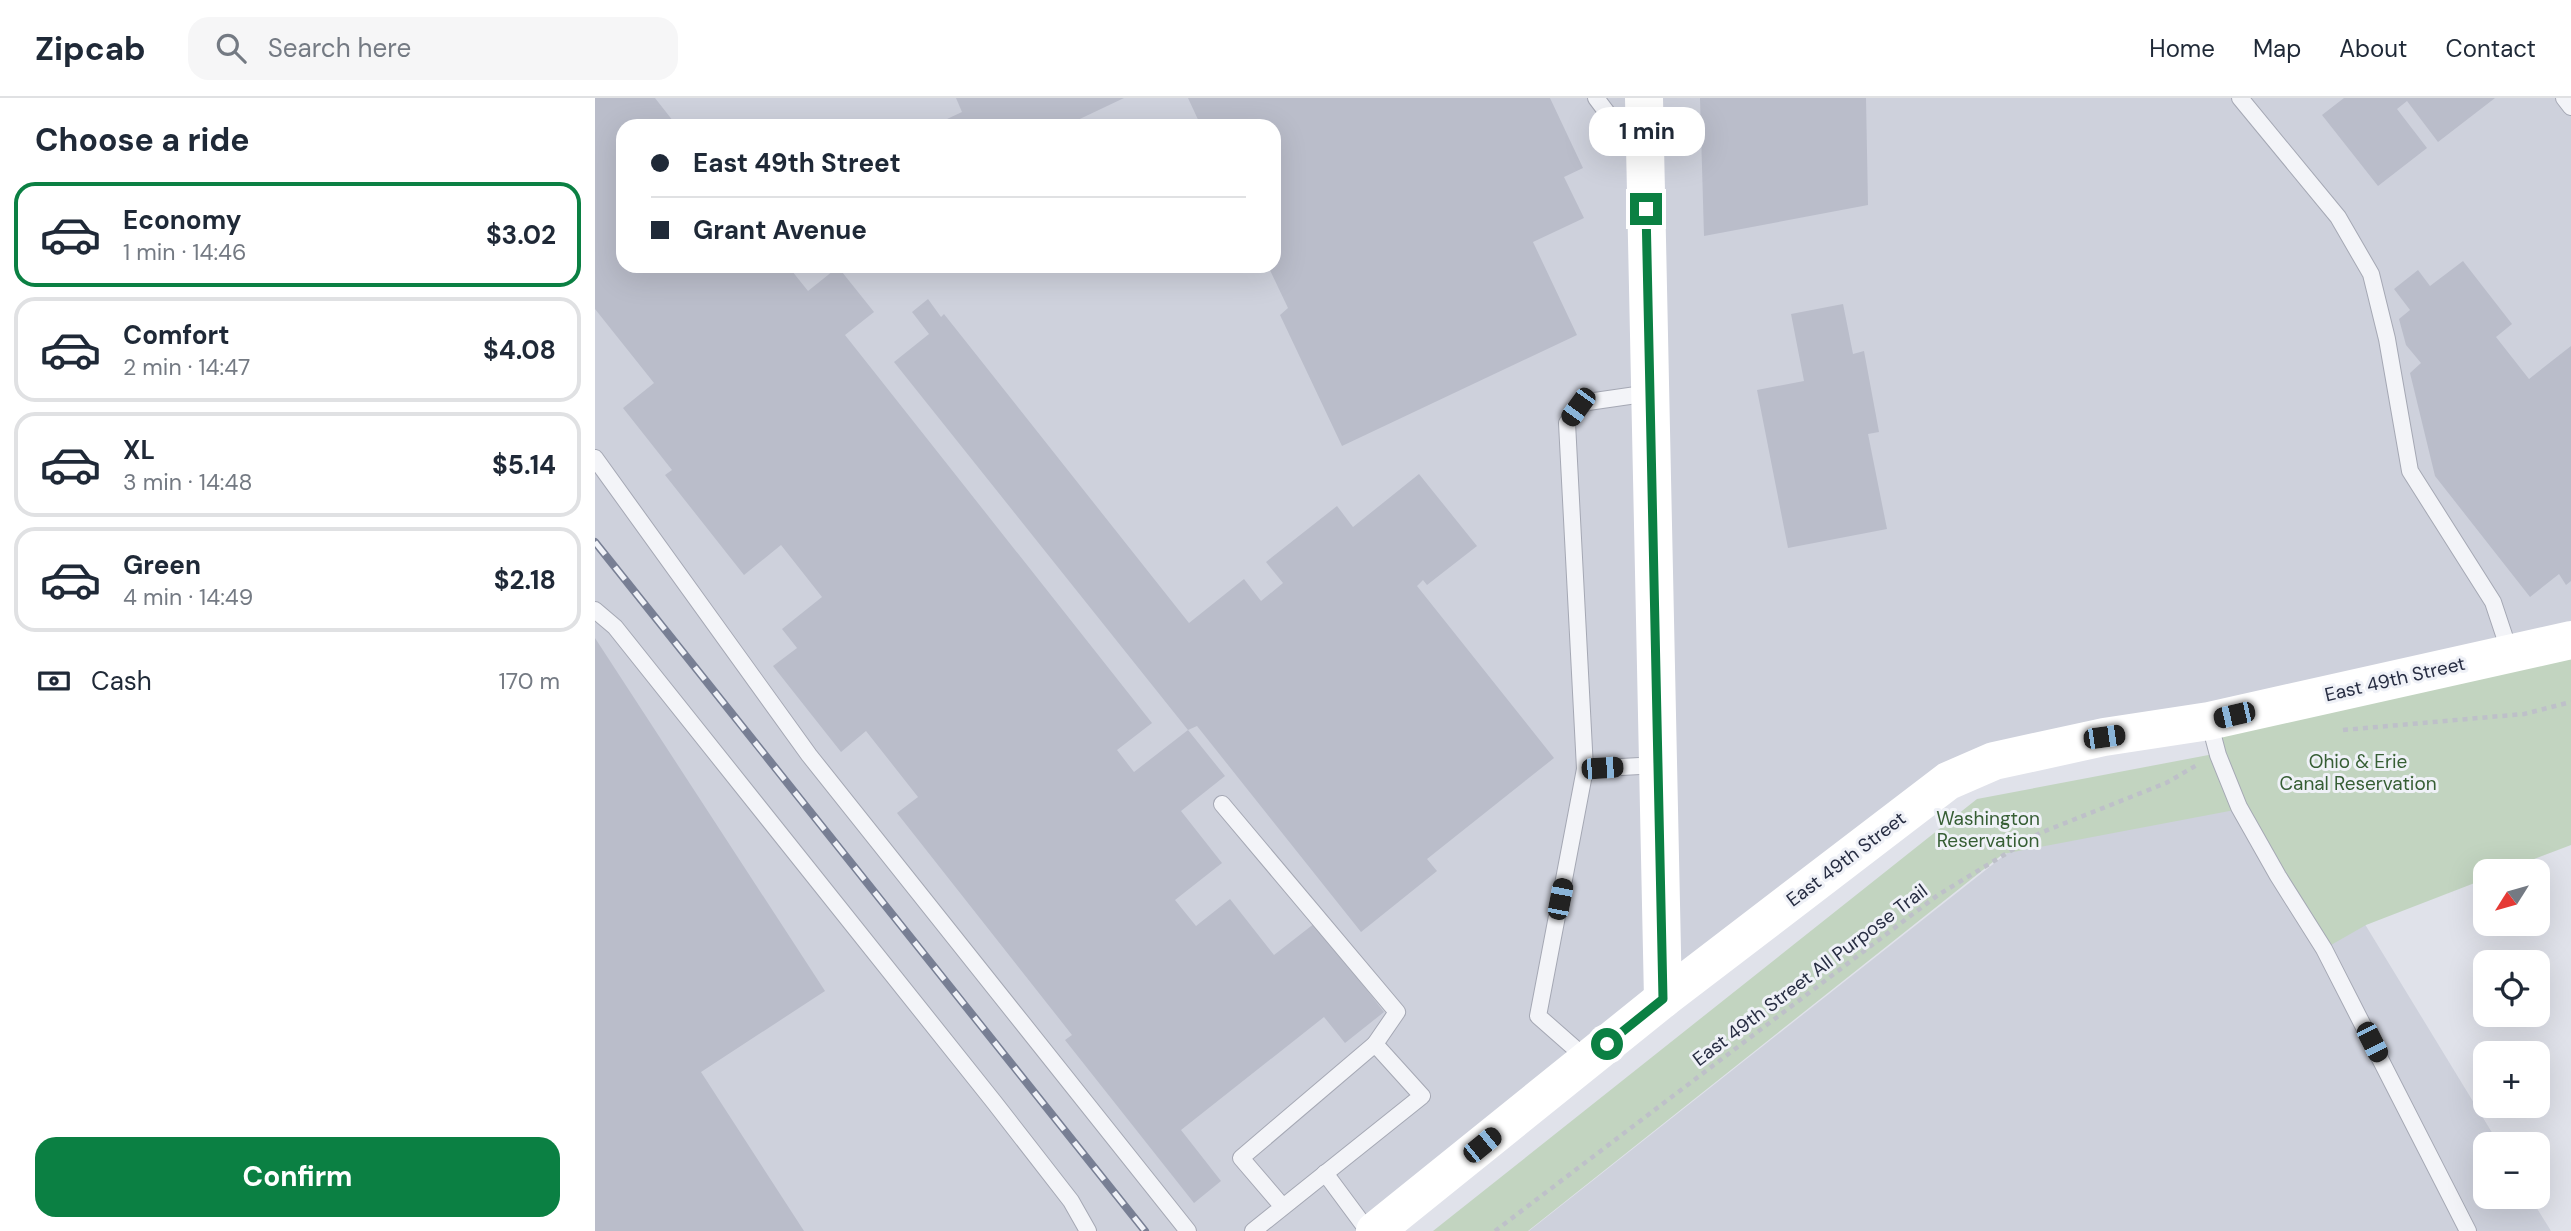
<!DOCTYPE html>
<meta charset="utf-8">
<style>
:root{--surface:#fff;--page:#f6f6f7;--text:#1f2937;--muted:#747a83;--line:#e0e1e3;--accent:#0b8043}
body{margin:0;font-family:"DM Sans",sans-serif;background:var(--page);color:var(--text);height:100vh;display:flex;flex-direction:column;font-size:26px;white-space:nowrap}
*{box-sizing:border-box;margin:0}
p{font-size:23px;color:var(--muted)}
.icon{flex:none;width:38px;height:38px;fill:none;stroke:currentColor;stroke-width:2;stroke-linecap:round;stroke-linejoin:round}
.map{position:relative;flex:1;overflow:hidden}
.details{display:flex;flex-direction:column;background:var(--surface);width:595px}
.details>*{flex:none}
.guide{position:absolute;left:21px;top:21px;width:665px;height:154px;border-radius:21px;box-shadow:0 7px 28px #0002;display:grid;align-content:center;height:154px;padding:0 35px;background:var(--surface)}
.needle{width:46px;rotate:233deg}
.fabs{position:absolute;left:1878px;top:761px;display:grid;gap:14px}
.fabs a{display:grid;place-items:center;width:77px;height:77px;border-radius:14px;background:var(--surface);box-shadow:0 7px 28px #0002;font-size:35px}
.end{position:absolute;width:32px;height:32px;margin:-16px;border:9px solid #0b8043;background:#fff;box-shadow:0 0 0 4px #fff}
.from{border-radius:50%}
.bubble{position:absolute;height:49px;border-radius:21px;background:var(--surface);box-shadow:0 7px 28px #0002;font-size:23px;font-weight:700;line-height:49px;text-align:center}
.car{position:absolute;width:21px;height:42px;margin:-21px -10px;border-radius:9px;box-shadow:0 0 5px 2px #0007;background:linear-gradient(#222 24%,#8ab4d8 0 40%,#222 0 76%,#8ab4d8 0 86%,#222 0)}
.guide b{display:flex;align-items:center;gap:24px;height:66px;font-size:26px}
.guide b+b{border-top:2px solid var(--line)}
.guide i{width:18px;height:18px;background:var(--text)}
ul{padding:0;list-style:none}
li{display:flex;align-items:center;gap:21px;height:105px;margin:0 14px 10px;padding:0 21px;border:4px solid var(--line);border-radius:21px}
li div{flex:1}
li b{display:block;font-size:26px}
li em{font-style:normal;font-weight:700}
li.current{border-color:var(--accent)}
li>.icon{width:63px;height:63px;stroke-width:1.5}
h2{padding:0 35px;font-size:32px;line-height:84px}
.pay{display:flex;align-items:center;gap:18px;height:77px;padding:0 35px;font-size:26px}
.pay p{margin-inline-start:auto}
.cta{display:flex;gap:14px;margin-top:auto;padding:14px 35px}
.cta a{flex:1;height:80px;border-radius:21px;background:var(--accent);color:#fff;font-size:28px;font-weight:700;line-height:80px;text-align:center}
header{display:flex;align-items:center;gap:42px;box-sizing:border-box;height:98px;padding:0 35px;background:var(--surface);border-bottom:2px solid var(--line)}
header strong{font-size:33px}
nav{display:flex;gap:38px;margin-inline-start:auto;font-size:24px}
.search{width:490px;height:63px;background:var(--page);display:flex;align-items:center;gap:18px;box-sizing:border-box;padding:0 24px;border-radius:21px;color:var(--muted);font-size:26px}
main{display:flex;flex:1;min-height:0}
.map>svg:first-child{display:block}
.built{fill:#ced1dc;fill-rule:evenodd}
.green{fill:#c2d4c0}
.building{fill:#babdca}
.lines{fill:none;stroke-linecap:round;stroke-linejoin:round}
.lane-casing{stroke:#a5a8b4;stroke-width:18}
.path{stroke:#bec0c9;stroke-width:4.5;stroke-dasharray:5 5;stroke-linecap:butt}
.lane{stroke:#f3f4f8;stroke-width:16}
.secondary{stroke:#fff;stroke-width:38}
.rail-casing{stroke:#787f94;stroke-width:8}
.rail{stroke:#eff1f7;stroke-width:5;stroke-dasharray:16;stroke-linecap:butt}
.route{stroke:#0b8043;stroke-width:9}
.labels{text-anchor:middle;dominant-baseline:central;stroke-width:6;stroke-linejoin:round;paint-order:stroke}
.street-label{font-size:19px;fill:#272d42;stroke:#eff1f7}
.park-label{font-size:19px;fill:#365e34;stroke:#eff1f7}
</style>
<header>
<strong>Zipcab</strong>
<div class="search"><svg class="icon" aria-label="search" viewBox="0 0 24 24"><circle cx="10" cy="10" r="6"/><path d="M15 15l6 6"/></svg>Search here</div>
<nav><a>Home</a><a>Map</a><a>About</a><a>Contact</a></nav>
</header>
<main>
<section class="details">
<h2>Choose a ride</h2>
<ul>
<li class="current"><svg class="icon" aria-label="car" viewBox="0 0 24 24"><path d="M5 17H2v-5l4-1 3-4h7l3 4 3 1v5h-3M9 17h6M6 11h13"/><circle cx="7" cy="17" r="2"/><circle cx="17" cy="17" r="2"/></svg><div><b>Economy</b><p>1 min · 14:46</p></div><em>$3.02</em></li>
<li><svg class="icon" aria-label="car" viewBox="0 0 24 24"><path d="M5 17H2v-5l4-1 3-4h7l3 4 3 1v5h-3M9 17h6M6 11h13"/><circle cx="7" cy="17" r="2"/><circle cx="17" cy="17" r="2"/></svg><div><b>Comfort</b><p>2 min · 14:47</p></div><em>$4.08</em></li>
<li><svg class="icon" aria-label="car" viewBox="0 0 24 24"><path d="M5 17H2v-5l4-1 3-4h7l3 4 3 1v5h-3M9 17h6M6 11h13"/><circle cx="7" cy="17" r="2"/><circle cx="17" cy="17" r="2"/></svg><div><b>XL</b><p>3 min · 14:48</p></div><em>$5.14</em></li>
<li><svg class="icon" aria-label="car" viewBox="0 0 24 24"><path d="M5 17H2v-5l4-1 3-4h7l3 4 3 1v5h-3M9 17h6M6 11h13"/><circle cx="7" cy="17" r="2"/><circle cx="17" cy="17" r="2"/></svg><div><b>Green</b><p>4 min · 14:49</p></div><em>$2.18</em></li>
</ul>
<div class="pay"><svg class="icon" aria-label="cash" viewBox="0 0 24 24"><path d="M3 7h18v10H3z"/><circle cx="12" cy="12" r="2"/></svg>Cash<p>170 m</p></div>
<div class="cta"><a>Confirm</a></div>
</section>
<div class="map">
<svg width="1976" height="1133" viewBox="0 0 1976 1133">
<rect width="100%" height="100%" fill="#e0e2ea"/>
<g class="built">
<path d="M0 0H1976V542L1399 663 780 1133H0ZM28 28H679V168H28Z"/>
<polygon points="1693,700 1904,1046 1890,1046 1890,1099 1935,1099 1956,1133 934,1133 1416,752"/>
</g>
<polygon class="green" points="1976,542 1976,747 1908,773 1890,774 1890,781 1771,827 1729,851 1645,711 1408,756 933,1133 838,1133 1382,701 1624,655 1614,623"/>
<g class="building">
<polygon points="0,0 60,0 82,28 28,28 28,168 193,168 213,193 243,169 279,214 250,237 557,625 522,652 539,674 593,632 630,678 586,713 627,765 580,802 601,828 635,801 679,857 720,825 789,914 750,945 729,919 586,1032 626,1083 599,1105 470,942 477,937 302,715 323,699 271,633 246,654 178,568 202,550 187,531 227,499 186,447 149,477 70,377 77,372 28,310 59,285 0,211"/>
<polygon points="361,0 529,0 470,28 337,28 367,14"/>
<polygon points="593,0 955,0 988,70 969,79 989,120 938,144 982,237 747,348 685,217 693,210 673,168 679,168 679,28 606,28"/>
<polygon points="1105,0 1271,0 1273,107 1109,138"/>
<polygon points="1749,0 1900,0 1843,44 1812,3 1802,11 1832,50 1783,88 1727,17"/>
<polygon points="1868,163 1917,226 1901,239 1934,281 1976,248 1976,483 1971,487 1964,476 1935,499 1840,378 1815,275 1826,265 1811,247 1804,221 1815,212 1799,191 1823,172 1835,188"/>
<polygon points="333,201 346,219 349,216 594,525 649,481 666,503 688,485 671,464 742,408 758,429 824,376 882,448 832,487 828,482 822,488 959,660 832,761 842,773 766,834 602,628 593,632 299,264 334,236 317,214"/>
<polygon points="1248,206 1258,256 1269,253 1284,334 1273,336 1292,431 1193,450 1162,292 1209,283 1196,216"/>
<polygon points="0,540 230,893 106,974 209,1133 0,1133"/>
</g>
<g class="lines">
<defs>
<g id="lane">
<polyline points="1001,0 1016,20 1049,27"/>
<polyline points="1645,0 1743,119 1776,176 1792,241 1815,373 1898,504 1915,555"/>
<polyline points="1969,0 1976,9"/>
<polyline points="0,360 214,657 593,1133"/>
<polyline points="0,512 20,529 399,1004 476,1103 493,1133"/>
<polyline points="1614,623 1623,657 1644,709 1683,778 1729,851 1873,1133"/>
<polyline points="990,671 972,325 983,309 993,304 1055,295"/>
<polyline points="627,706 802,914 780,946"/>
<polyline points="993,962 943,918 990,671 1063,667"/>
<polyline points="730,1075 773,1133"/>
<path d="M658 1133C715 1088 771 1043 827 998L780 946 646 1060 688 1109"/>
</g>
</defs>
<use href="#lane" class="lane-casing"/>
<g class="path">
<polyline points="1748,632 1929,616 1976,604"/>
<polyline points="900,1133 1343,797 1445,735 1571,685 1602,667"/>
</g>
<use href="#lane" class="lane"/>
<g class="secondary">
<polyline points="1049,0 1068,901"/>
<polyline points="780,1133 1068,901 1353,683 1399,663 1509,639 1614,623 1976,542"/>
</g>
<defs>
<polyline id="rail" points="0,444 550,1133"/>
</defs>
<use href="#rail" class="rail-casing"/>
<use href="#rail" class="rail"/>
</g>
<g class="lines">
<polyline class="route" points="1012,946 1068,901 1051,111"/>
</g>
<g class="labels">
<g class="street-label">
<text transform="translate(1800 581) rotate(-13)">East 49th Street</text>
<text transform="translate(1251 761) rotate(-37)">East 49th Street</text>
<text transform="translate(1215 877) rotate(-37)">East 49th Street All Purpose Trail</text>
</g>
<g class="park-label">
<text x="1763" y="663">Ohio &amp; Erie<tspan x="1763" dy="22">Canal Reservation</tspan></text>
<text x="1393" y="720">Washington<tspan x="1393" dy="22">Reservation</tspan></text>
</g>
</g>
</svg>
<div class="fabs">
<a><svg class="needle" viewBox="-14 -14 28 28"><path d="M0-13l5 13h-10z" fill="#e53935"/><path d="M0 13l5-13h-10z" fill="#747a83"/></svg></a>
<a><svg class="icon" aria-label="locate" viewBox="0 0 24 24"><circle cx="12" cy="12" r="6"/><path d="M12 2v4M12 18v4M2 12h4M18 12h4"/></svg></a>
<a>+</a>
<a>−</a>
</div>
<i class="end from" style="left:1012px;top:946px"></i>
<i class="end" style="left:1051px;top:111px"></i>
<div class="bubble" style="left:994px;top:9px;width:116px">1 min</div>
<i class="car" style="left:983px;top:309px;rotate:216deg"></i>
<i class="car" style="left:1639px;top:617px;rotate:257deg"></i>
<i class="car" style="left:1509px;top:639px;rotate:82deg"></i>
<i class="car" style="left:1007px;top:670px;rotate:86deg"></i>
<i class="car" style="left:965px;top:801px;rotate:11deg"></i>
<i class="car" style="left:1777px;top:944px;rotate:153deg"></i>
<i class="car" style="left:887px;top:1047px;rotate:51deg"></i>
<div class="guide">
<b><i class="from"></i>East 49th Street</b>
<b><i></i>Grant Avenue</b>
</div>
</div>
</main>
